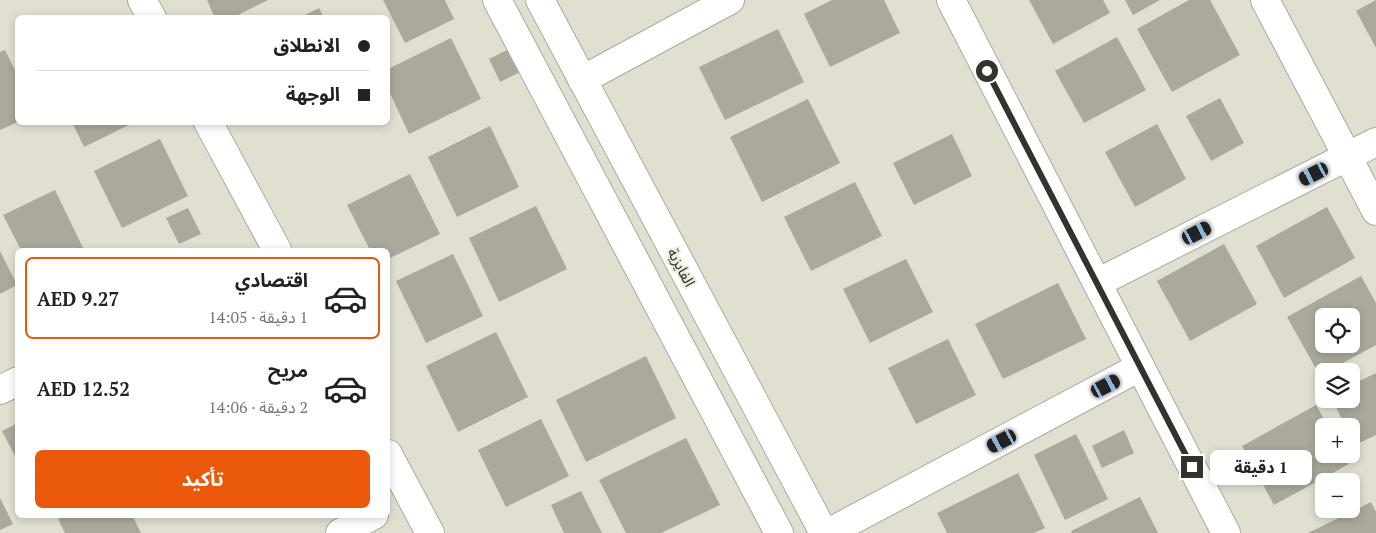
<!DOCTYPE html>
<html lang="ar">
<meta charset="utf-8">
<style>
:root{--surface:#fff;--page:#f6f6f6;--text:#222;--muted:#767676;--line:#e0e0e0;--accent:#ea580c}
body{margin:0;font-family:"PT Serif","Noto Sans Arabic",serif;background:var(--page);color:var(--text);direction:rtl;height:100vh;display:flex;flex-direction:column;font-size:19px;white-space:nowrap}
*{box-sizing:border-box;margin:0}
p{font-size:16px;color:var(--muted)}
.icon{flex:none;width:28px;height:28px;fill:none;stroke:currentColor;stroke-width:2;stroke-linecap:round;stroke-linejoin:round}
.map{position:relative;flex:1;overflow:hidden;direction:ltr}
.side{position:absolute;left:15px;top:248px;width:375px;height:270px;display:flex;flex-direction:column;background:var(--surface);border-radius:8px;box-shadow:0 2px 8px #0003;direction:rtl}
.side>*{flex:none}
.hud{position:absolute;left:15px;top:15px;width:375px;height:110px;border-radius:8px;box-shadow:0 2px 8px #0003;direction:rtl;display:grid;align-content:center;height:110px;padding:0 20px;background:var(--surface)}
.controls{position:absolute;left:1315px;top:308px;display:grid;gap:10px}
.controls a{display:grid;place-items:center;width:45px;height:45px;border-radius:8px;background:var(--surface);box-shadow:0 2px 8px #0003;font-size:25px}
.end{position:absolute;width:22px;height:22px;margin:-11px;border:6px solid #33322c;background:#fff;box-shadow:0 0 0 2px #fff}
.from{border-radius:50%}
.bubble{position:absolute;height:35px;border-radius:8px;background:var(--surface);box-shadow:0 2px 8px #0003;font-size:16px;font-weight:700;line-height:35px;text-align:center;direction:rtl}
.car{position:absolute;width:15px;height:30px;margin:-15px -8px;border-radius:6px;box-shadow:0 0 4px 1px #0007;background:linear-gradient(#222 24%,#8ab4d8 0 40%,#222 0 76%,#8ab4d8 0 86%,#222 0)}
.hud b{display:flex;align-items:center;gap:18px;height:48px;font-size:19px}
.hud b+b{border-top:1px solid var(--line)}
.hud i{width:12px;height:12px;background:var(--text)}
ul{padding:9px 0 0;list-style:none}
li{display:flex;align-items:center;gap:15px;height:82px;margin:0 10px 8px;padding:0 10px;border:2px solid transparent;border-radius:8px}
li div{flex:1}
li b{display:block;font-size:19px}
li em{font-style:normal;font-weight:700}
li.selected{border-color:var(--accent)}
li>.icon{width:45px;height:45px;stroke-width:1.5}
.button{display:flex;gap:10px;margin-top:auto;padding:10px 20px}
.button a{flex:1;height:58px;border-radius:8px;background:var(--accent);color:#fff;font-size:20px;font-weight:700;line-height:58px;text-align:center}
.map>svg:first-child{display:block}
.building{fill:#aaa99b;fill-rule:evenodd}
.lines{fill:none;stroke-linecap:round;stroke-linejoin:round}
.minor-casing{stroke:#abaa9c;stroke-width:30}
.minor{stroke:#fff;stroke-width:28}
.route{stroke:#33322c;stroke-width:6}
.labels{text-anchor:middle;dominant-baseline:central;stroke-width:4;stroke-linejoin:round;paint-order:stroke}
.street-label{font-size:15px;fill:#33322c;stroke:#edecdd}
</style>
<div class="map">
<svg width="1376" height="533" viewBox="0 0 1376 533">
<rect width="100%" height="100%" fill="#e0dfd0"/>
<g class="building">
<polygon points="207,0 268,0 232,18 215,18"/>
<polygon points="383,0 445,0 454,19 405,43"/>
<polygon points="832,0 884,0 900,33 830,67 804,14"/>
<polygon points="1029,0 1103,0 1110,13 1053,44"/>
<polygon points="1125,0 1160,0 1133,15"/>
<polygon points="1189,0 1210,0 1240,55 1172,92 1137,29"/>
<polygon points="1376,0 1376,48 1356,11"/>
<polygon points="319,8 324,18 299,18"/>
<polygon points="778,29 804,82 725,120 699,67"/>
<polygon points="1117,37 1146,90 1084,123 1055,71"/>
<polygon points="451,38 481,99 409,134 388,89 388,69"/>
<polygon points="513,47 524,70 500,82 489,59"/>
<polygon points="5,50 18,76 18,122 0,130 0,52"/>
<polygon points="1220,98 1244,143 1211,161 1186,116"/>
<polygon points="808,99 840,163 762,202 730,137"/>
<polygon points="72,122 135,122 84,147"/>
<polygon points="1157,124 1186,179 1135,207 1105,152"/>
<polygon points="490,126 519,187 457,217 428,157"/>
<polygon points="952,134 972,176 914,205 893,163"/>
<polygon points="160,139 188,196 122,228 94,171"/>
<polygon points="410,174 440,234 388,259 388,250 370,250 347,205"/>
<polygon points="855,182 882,236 811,271 784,217"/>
<polygon points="55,190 84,250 21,250 3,215"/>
<polygon points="536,206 567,269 499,302 469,238"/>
<polygon points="1327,207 1355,258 1284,298 1256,246"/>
<polygon points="188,208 201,234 179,244 166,218"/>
<polygon points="1224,244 1257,304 1190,341 1157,281"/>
<polygon points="0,251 17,285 0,294"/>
<polygon points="453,254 483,316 426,343 396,281"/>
<polygon points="906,259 933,312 870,343 843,289"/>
<path d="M1361 276 1376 303V345L1328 371H1324V374L1320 376 1287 317ZM1324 316H1351V344H1324Z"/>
<polygon points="1058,283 1086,339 1003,379 975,324"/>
<polygon points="496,332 528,397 458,432 426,366"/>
<polygon points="948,339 976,395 916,424 888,368"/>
<polygon points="646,356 676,418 586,462 556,400"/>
<polygon points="1376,373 1376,435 1355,445 1351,438 1351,426 1345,426 1332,399 1351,399 1351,385"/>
<polygon points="1316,405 1328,426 1324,426 1324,454 1343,454 1349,464 1274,505 1242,446"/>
<polygon points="541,419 569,476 506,507 478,450"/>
<polygon points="18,423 18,462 2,431"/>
<polygon points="1124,430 1134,453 1102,468 1092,446"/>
<polygon points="1076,434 1108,499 1065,520 1034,455"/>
<polygon points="686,438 720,505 661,533 626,533 599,480"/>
<polygon points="1018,473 1045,528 1034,533 947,533 937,513"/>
<polygon points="581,491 602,533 564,533 551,505"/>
<polygon points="1140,497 1158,533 1072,533 1071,531"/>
<polygon points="0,498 13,524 0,530"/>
<polygon points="1371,502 1376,512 1376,533 1308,533"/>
<polygon points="67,515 132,515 141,533 65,533 58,519"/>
</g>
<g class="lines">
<defs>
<g id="minor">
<polyline points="142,0 152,18"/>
<polyline points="497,0 779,533"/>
<polyline points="540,0 824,533"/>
<polyline points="951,0 1226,533"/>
<polyline points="1265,0 1376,211"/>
<polyline points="582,80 730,0"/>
<polyline points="208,122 277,250"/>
<polyline points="1097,283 1376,142"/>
<polyline points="0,390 18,381"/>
<polyline points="388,454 430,533"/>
<polyline points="340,533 374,515"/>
<polyline points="828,533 1140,367"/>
</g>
</defs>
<use href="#minor" class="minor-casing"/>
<use href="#minor" class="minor"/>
</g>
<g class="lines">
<polyline class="route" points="987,71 1192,467"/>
</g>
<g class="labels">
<g class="street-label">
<text transform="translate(682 267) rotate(62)">الفايزية</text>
</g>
</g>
</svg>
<div class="controls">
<a><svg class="icon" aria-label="locate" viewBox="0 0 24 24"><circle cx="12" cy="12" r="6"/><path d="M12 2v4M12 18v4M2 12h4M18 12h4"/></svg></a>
<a><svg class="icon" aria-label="layers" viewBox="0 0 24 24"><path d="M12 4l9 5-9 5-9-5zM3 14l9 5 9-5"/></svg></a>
<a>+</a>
<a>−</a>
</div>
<i class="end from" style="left:987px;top:71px"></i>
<i class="end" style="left:1192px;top:467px"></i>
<div class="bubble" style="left:1210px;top:450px;width:102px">1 دقيقة</div>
<i class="car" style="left:1314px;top:174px;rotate:243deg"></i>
<i class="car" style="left:1197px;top:233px;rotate:63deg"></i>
<i class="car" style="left:1106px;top:386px;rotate:62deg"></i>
<i class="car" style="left:1002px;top:441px;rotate:242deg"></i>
<div class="hud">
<b><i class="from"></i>الانطلاق</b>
<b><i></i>الوجهة</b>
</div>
<section class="side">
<ul>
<li class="selected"><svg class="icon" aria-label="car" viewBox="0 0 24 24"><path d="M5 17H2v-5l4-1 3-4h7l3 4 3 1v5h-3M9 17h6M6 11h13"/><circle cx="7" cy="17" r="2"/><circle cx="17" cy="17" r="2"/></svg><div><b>اقتصادي</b><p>1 دقيقة · 14:05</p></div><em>AED 9.27</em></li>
<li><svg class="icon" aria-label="car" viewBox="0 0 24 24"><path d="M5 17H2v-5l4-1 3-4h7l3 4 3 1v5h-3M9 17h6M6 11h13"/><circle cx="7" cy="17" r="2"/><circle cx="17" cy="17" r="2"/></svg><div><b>مريح</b><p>2 دقيقة · 14:06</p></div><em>AED 12.52</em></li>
</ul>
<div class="button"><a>تأكيد</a></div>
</section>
</div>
